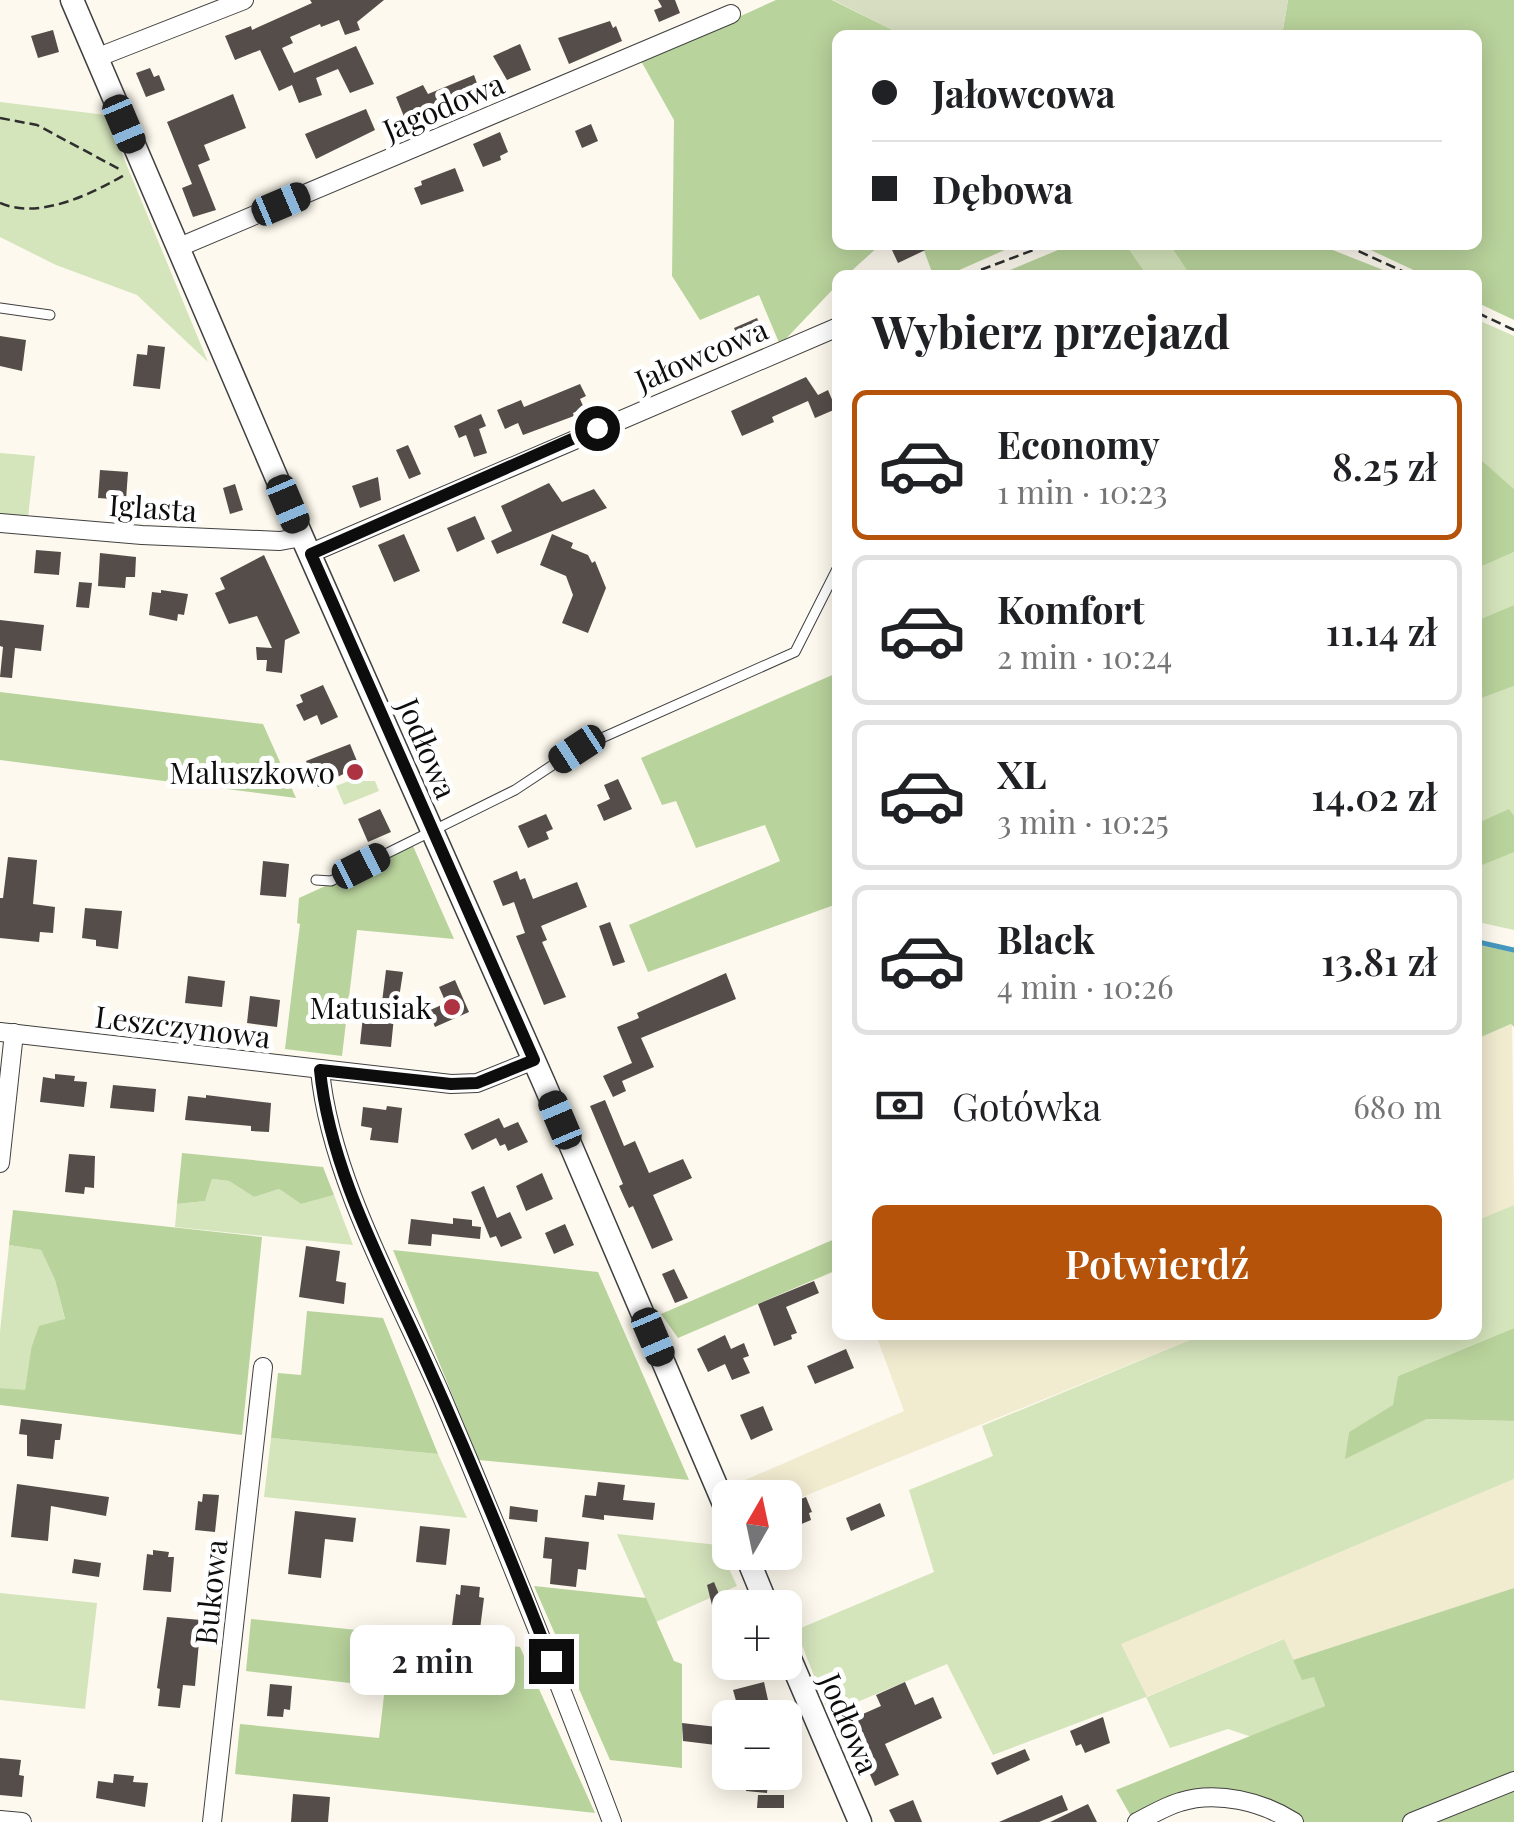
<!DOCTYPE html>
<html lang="pl">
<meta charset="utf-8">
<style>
:root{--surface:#fff;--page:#f2f2f2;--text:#202124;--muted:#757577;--line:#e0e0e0;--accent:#b45309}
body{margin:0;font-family:"Playfair Display",serif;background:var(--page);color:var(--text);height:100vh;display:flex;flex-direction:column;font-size:38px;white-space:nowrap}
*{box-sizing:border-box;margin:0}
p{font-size:32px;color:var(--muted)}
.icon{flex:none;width:55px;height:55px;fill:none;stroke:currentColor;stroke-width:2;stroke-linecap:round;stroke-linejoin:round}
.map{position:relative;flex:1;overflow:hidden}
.side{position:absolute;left:832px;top:270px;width:650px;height:1070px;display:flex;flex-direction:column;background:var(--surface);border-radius:15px;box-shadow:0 5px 25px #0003}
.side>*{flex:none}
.banner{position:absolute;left:832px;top:30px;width:650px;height:220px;border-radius:15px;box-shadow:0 5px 25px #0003;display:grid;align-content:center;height:220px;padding:0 40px;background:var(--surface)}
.needle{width:65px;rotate:9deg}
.tools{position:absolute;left:712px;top:1480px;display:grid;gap:20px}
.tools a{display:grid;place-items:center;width:90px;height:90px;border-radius:15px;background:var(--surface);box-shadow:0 5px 25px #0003;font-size:50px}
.end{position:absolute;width:45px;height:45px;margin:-22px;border:12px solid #0d0d0d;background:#fff;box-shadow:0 0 0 5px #fff}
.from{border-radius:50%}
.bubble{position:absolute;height:70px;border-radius:15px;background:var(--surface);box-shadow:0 5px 25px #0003;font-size:32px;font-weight:600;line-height:70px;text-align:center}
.car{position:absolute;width:30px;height:60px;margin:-30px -15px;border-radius:12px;box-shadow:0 0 8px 2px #0007;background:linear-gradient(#222 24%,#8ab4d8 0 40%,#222 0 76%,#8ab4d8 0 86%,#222 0)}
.banner b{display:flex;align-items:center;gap:35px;height:95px;font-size:38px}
.banner b+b{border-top:2px solid var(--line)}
.banner i{width:25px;height:25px;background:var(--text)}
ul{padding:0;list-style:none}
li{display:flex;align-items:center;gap:30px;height:150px;margin:0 20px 15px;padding:0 20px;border:5px solid var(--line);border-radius:15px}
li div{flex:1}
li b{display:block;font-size:38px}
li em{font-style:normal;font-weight:600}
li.active{border-color:var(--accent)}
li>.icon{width:90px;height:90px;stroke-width:1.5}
h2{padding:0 40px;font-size:45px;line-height:120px}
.pay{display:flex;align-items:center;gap:25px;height:110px;padding:0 40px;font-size:38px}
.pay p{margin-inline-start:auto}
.primary-button{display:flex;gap:20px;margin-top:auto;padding:20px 40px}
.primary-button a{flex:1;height:115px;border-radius:15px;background:var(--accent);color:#fff;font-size:40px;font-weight:600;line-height:115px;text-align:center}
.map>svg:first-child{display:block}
.farmland{fill:#f1ebd0}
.green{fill:#d4e4bb}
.forest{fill:#b9d39c}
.cemetery{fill:#d6ddc1}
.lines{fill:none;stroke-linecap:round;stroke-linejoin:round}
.stream{stroke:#4698bf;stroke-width:5}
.building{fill:#544d4a}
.service-casing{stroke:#404040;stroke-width:11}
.minor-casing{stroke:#404040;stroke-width:20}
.tertiary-casing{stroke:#404040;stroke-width:25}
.path{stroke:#2f2f2f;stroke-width:2.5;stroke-dasharray:10 5;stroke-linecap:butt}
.service{stroke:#fff;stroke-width:9}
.minor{stroke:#fff;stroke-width:18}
.tertiary{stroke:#fff;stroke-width:22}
.route{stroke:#0d0d0d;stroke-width:12}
.poi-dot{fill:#ae3342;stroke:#fff;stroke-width:4}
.labels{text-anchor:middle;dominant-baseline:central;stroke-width:10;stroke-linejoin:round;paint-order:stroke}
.street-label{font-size:30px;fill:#0d0d0d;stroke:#fff}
.poi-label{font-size:30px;fill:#0d0d0d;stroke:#fff;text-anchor:end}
</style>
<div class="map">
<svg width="1514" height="1822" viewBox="0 0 1514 1822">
<rect width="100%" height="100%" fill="#fdf9ee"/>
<g class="farmland">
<polygon points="1512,1024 1514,1205 1478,1220 1478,1038"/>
<polygon points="876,1335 1202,1335 785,1504 785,1498 743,1497 736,1484 904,1411"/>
<polygon points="1514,1479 1514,1588 1293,1660 1283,1639 1146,1697 1120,1644"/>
</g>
<g class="green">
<polygon points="0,102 106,115 208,362 137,295 56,265 0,237"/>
<polygon points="1126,245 1170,245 1190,275 1147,275"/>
<polygon points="1478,320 1514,336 1514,489 1478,457"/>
<polygon points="0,453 35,456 28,517 0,515"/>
<polygon points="1514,552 1514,605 1478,620 1478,568"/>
<polygon points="1514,686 1514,930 1478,922 1478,697"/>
<polygon points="349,781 375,781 379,791 344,805 336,786"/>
<polygon points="212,1179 229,1181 254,1197 279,1189 301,1204 334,1195 353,1245 175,1227 177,1204 205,1201"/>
<polygon points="1514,1205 1514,1328 1398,1376 1394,1405 1349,1432 1346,1458 1427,1419 1514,1421 1514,1479 1121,1644 1147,1697 1284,1639 1302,1679 1314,1676 1325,1706 1252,1737 1228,1729 1170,1748 1146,1697 993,1755 947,1664 829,1714 796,1630 934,1572 909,1490 993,1456 982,1426 1202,1335 1478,1335 1478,1220"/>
<polygon points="9,1245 41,1250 55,1280 65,1320 31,1349 25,1391 0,1388 0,1332"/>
<polygon points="271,1438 438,1454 467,1518 264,1497"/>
<polygon points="617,1534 718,1545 737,1586 656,1622"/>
<polygon points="0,1593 97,1603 85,1709 0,1700"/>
</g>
<g class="forest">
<polygon points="776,0 832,0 903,35 838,35 838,245 880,245 847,275 838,275 837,285 780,345 759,295 700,320 672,276 674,120 641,61"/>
<polygon points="1288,0 1514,0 1514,320 1478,303 1478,275 1424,275 1360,245 1478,245 1478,35 1282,35"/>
<polygon points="922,245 1016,245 948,275 933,275"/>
<polygon points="1070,245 1126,245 1147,275 998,275"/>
<polygon points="1170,245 1320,245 1396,275 1190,275"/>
<polygon points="1478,457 1514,489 1514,552 1478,568"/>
<polygon points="1514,605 1514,686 1478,699 1478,620"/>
<polygon points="837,673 837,904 648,972 629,925 780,861 765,825 696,848 676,801 662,805 641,758"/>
<polygon points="0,692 263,724 296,798 0,760"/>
<polygon points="1509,809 1514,816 1514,852 1482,865 1478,857 1478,823"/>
<polygon points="413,846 454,939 357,930 342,1056 285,1049 300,924 297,923 299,898"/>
<polygon points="1478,945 1514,952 1514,1027 1511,1024 1481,1037 1478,1033"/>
<polygon points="182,1153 323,1167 334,1195 301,1204 279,1189 254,1197 229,1181 212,1179 205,1201 177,1204"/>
<polygon points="13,1210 262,1237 242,1435 0,1405 0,1388 25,1390 31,1349 39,1326 65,1319 55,1280 41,1250 9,1245"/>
<polygon points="837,1238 837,1270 678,1338 661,1314"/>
<polygon points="393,1250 598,1272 689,1480 479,1460"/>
<polygon points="307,1311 383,1318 438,1454 271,1438 278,1373 301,1375"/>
<polygon points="1514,1328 1514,1421 1427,1419 1345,1459 1349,1432 1393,1405 1398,1376"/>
<polygon points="534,1586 646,1598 674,1661 682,1664 682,1768 610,1760"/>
<polygon points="1514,1588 1514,1776 1405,1822 1274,1822 1240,1793 1132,1818 1116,1790 1325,1706 1314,1677 1302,1680 1293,1660"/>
<polygon points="251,1619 520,1647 595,1813 235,1774 240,1724 379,1738 385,1687 246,1671"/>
<polygon points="1514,1789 1514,1822 1429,1822"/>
</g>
<polygon class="cemetery" points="833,0 1288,0 1282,35 903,35"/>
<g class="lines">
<polyline class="stream" points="1478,942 1514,950"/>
</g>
<g class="building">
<polygon points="310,0 384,0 357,22 360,30 345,35 339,20 321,27 320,24 290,37 293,43 282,48 294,73 356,46 374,84 350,93 338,69 316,78 322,95 299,103 292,85 279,91 260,50 235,60 225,36 251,26 252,30 312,3"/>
<polygon points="658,0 675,0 680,13 659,22 654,10 662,7"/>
<polygon points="610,21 613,28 616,26 622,41 569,64 558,38"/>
<polygon points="53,30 59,52 38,58 31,36"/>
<polygon points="520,44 531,70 507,80 493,56"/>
<polygon points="150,68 154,77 159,75 165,90 146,97 136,73"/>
<polygon points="474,75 478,86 459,95 461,99 448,104 447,100 405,119 396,97 423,85 428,94"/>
<polygon points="233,94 246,128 204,145 210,160 198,165 216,210 193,217 182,188 192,184 167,122"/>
<polygon points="366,109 375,130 316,159 305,134"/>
<polygon points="591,124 598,141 582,148 575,131"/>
<polygon points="500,132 508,152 500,156 501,160 483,167 473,144"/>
<polygon points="455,168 464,191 421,205 414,188 422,185 421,181"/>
<polygon points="901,245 936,245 898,263 892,250"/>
<polygon points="757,318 767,340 744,350 734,328"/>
<polygon points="0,336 26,340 22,371 0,366"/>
<polygon points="148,345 165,347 160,389 133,386 137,354 147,355"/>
<polygon points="806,377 818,395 828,390 836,409 815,418 808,401 772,417 774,422 742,436 731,411"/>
<polygon points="580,384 586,396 580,399 584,408 573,413 574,416 523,435 518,423 505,429 497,410 521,400 524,407"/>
<polygon points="481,414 486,426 479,429 487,453 474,457 466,435 459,438 454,426"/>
<polygon points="408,445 421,474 409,479 396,450"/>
<polygon points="100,470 128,472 126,500 98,498"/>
<polygon points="378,477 381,500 360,508 352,486"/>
<polygon points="549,483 562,502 594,489 607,508 497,554 491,541 512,531 501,506"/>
<polygon points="235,484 243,510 230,514 223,488"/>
<polygon points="475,516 485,539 457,552 447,528"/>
<polygon points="404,534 420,571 394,582 378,545"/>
<polygon points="552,534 573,543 571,548 588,555 592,563 595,561 606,588 588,633 562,623 573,595 566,576 540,565"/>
<polygon points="36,550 61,552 59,575 34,573"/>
<polygon points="100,553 136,557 135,577 126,577 125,588 98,586"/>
<polygon points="264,555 300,633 285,640 282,673 266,671 267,660 257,660 256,647 272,648 257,616 229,624 215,593 225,589 220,578"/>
<polygon points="79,582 92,583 89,608 76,607"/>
<polygon points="161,590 188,594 184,615 178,614 177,621 149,615 152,592 161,593"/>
<polygon points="0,620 44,625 41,651 15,648 12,678 0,677 3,647 0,646"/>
<polygon points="323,685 338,717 321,725 317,715 304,721 296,705 303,702 300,695"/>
<polygon points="350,744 359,766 318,787 306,761"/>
<polygon points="618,779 632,809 604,821 597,805 610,799 604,785"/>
<polygon points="380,809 391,832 368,842 358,819"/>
<polygon points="546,814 553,829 546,832 549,839 528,848 518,826"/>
<polygon points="8,857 37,860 33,904 55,907 53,933 40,932 39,942 0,938 0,898 3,898"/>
<polygon points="263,861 289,864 286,897 260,895"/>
<polygon points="517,871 520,880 525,878 533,899 577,882 587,907 541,926 547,940 542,942 566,997 544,1005 516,936 525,933 514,902 503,906 493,881"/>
<polygon points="85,908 122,911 118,949 96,946 96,940 82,938"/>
<polygon points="610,922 625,962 613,966 599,926"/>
<polygon points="386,970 403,972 399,998 396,997 391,1047 360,1044 363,1016 380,1018"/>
<polygon points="726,973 736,999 641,1038 654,1067 622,1081 626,1091 613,1097 603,1076 632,1063 617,1027 639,1018 637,1013"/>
<polygon points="188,976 225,981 222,1007 185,1003"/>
<polygon points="455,980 469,1012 435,1027 428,1011 446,1003 439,987"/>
<polygon points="250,996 280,1000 277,1027 247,1023"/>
<polygon points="55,1074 75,1076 74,1081 87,1082 84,1107 40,1102 43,1077 55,1079"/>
<polygon points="113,1085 156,1089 154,1112 110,1108"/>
<polygon points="206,1095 271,1103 269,1132 251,1131 251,1126 185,1120 188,1096 206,1098"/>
<polygon points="605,1100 624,1146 635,1141 649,1173 683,1159 692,1178 653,1195 673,1240 652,1249 633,1206 629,1208 619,1186 623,1184 590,1106"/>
<polygon points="387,1106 402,1108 398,1143 370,1140 372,1128 361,1126 363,1107 386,1110"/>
<polygon points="499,1118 504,1128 518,1122 528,1142 508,1151 505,1144 500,1146 496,1138 472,1150 464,1134"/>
<polygon points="69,1154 95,1156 94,1188 85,1187 84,1194 65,1192"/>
<polygon points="542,1173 553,1199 526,1211 516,1186"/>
<polygon points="484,1186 497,1218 510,1212 522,1238 501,1247 496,1236 490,1238 471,1192"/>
<polygon points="453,1218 472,1220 472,1226 481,1227 480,1239 432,1234 431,1246 408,1244 411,1219 453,1224"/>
<polygon points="565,1224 574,1245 554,1254 545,1233"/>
<polygon points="306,1246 340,1251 336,1281 346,1283 344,1304 299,1297"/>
<polygon points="674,1269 688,1298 675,1303 662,1274"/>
<polygon points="814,1281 819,1293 786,1307 797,1333 791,1335 792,1339 774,1346 758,1304"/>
<polygon points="725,1335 731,1349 744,1343 749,1356 743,1358 750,1373 732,1380 725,1364 708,1372 697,1349"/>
<polygon points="846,1349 854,1368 815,1384 807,1366"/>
<polygon points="763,1406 773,1430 751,1440 740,1415"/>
<polygon points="21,1419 62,1424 60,1440 55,1440 53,1459 27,1456 27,1435 19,1434"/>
<polygon points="598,1482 625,1485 623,1500 655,1503 653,1520 604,1515 604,1520 582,1517 585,1495 596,1496"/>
<polygon points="17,1484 109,1497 106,1516 51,1506 48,1541 11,1537"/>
<polygon points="203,1494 219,1495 215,1532 195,1530 198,1501 202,1502"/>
<polygon points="806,1497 812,1512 809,1513 811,1520 785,1531 785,1505"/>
<polygon points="880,1503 885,1516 851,1531 846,1518"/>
<polygon points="510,1506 538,1510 537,1522 509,1519"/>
<polygon points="295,1511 356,1518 353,1542 325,1539 321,1578 288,1574"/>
<polygon points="420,1526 450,1529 446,1565 416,1562"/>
<polygon points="545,1537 589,1542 586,1570 578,1569 576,1587 550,1584 552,1559 543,1558"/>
<polygon points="153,1550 169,1552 168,1557 174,1557 171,1592 143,1590 147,1554 153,1555"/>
<polygon points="74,1559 101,1563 99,1577 72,1573"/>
<polygon points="714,1582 730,1621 730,1658 725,1658 707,1585"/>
<polygon points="461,1585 480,1587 479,1597 484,1598 480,1629 452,1626 456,1594 460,1595"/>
<polygon points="167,1617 201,1620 195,1686 183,1685 180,1708 158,1706 160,1689 157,1688"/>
<polygon points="764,1682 772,1718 756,1718 755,1711 740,1715 733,1690"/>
<polygon points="905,1682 915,1705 933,1697 942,1718 885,1744 899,1775 875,1786 847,1721 881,1706 876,1695"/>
<polygon points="270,1684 292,1686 290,1710 284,1709 283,1717 267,1716"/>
<polygon points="1103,1717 1110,1743 1085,1753 1081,1744 1076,1746 1070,1731"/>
<polygon points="682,1723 726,1728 724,1746 683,1741"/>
<polygon points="1025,1749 1030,1760 997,1775 991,1763"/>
<polygon points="0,1758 21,1760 19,1775 24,1776 22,1797 0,1795"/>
<polygon points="748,1772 769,1772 767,1793 746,1791"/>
<polygon points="114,1774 134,1776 133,1782 148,1783 145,1807 96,1798 98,1781 113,1783"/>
<polygon points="293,1794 330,1797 328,1822 291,1822"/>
<polygon points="758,1795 784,1795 784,1808 757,1808"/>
<polygon points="1062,1795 1068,1810 1039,1822 999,1822"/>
<polygon points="913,1800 922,1822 895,1822 889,1810"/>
<polygon points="1088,1804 1097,1822 1050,1822"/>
</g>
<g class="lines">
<defs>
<g id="service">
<polyline points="0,308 50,315"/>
<polyline points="316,880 331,881 515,790 577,749 795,652 838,567"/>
</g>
<g id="minor">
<polyline points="96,58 244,0"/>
<polyline points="177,248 731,14"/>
<polyline points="0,523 142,535 280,541 302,537"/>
<polyline points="311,553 838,327"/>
<polyline points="0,1032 451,1084 477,1083 534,1060"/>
<path d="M320 1070C330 1178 399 1298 442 1397 502 1538 558 1679 612 1822"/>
<polyline points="0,1163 14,1033"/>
<polyline points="0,1820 22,1822"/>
<polyline points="212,1822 263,1367"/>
<path d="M1137 1822C1151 1815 1166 1806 1180 1802 1217 1790 1263 1802 1294 1822"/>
<polyline points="1412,1822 1514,1781"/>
</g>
<g id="tertiary">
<polyline points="72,0 302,537 544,1083 730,1518"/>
<polyline points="745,1552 768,1608"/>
<polyline points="785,1647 860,1822"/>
</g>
</defs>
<use href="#service" class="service-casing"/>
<use href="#minor" class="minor-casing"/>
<use href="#tertiary" class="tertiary-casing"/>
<g class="path">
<polyline points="0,118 37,125 121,170"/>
<path d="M0 203C39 220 92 194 126 174"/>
<polyline points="1345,245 1411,275"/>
<polyline points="967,275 1047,245"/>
<polyline points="1478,313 1514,330"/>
</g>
<use href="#service" class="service"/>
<use href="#minor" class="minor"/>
<use href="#tertiary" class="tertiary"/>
</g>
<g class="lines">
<path class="route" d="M551 1661C512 1561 471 1462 427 1364 386 1271 330 1173 320 1070L451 1084 477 1083 534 1060 311 554 597 428"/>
</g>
<g class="poi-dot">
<circle cx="355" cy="772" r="10"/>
<circle cx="452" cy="1007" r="10"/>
</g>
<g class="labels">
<g class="street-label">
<text transform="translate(443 106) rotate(-23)">Jagodowa</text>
<text transform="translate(701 354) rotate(-23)">Jałowcowa</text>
<text transform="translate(153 507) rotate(4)">Iglasta</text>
<text transform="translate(428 748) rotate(67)">Jodłowa</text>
<text transform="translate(183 1026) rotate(7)">Leszczynowa</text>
<text transform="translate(210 1592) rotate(-84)">Bukowa</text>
<text transform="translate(850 1723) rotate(67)">Jodłowa</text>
</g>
<g class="poi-label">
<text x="335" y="772">Maluszkowo</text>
<text x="432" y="1007">Matusiak</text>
</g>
</g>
</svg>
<div class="tools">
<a><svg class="needle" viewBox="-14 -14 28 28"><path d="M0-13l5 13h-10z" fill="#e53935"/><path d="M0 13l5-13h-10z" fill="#757577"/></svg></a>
<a>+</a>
<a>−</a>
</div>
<i class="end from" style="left:597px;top:428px"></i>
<i class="end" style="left:551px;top:1661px"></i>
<div class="bubble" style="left:350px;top:1625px;width:165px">2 min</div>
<i class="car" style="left:124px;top:124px;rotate:157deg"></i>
<i class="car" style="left:281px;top:204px;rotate:67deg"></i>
<i class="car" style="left:288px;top:504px;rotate:157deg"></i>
<i class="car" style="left:577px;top:749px;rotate:237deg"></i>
<i class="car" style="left:361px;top:866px;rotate:63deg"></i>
<i class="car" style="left:560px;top:1120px;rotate:337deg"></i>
<i class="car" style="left:653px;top:1337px;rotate:157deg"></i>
<div class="banner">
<b><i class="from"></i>Jałowcowa</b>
<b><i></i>Dębowa</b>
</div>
<section class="side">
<h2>Wybierz przejazd</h2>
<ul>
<li class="active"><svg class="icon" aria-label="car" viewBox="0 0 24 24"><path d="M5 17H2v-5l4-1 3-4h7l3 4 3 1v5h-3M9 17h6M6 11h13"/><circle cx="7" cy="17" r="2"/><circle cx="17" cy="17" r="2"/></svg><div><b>Economy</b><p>1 min · 10:23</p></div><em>8.25 zł</em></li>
<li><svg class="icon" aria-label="car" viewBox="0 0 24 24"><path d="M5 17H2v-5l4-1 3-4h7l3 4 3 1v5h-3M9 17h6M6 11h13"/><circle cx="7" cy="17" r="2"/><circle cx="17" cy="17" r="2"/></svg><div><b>Komfort</b><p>2 min · 10:24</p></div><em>11.14 zł</em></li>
<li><svg class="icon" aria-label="car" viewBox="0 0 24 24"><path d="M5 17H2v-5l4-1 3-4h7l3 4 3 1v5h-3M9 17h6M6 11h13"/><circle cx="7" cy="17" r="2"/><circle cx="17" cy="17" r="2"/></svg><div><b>XL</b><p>3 min · 10:25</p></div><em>14.02 zł</em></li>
<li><svg class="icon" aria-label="car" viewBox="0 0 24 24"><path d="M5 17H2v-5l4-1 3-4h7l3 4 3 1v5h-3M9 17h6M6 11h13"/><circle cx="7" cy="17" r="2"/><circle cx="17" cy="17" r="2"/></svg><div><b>Black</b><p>4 min · 10:26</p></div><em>13.81 zł</em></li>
</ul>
<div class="pay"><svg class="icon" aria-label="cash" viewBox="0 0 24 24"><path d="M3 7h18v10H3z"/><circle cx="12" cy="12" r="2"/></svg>Gotówka<p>680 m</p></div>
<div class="primary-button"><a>Potwierdź</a></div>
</section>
</div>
